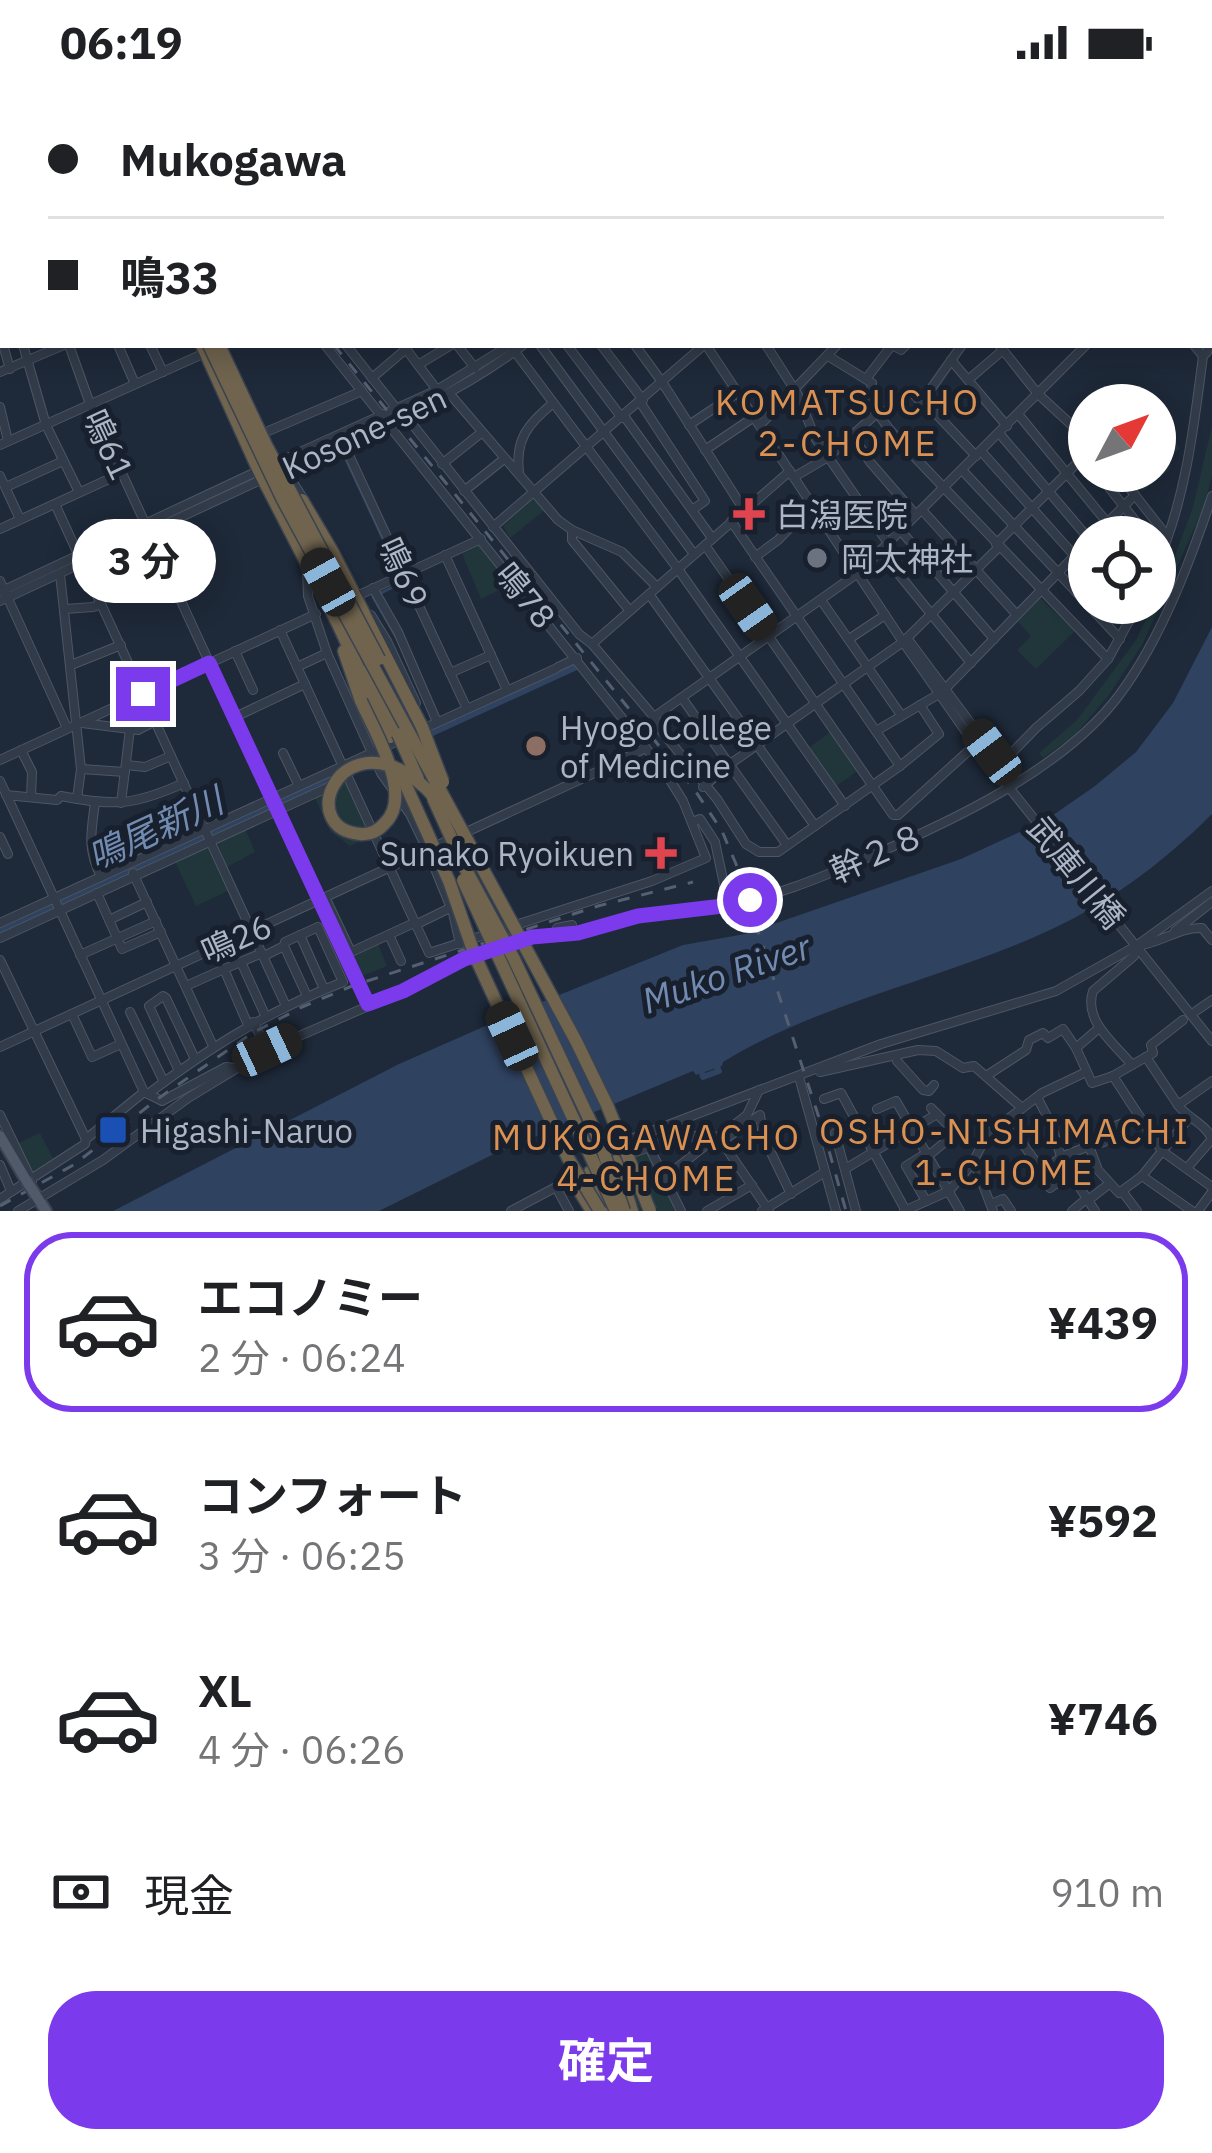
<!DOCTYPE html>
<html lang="ja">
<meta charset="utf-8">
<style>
:root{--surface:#fff;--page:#f2f2f2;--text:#202124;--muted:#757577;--line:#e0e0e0;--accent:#7c3aed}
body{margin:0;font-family:"IBM Plex Sans","Noto Sans JP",sans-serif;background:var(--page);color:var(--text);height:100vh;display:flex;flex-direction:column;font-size:45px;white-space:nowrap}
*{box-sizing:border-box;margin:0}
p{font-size:39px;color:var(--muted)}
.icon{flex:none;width:66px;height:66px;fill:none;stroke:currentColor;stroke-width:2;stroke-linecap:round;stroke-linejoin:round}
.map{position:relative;height:1127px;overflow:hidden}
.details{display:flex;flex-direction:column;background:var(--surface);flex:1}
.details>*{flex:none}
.guide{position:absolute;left:0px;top:0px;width:1212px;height:264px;box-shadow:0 6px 30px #0003;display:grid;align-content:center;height:264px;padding:0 48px;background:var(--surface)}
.needle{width:78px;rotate:49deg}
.controls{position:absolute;left:1068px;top:300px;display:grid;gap:24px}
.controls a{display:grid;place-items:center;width:108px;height:108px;border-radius:50%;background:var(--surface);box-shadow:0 6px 30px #0003;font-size:60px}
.end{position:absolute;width:54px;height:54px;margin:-27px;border:15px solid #7c3aed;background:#fff;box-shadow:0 0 0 6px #fff}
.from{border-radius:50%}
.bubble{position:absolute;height:84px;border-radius:42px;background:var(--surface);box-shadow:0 6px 30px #0003;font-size:39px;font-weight:700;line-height:84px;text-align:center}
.car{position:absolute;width:36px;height:72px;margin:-36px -18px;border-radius:15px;box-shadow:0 0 9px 3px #0007;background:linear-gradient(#222 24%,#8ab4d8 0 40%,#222 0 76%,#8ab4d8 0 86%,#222 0)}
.guide b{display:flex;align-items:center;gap:42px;height:114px;font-size:45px}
.guide b+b{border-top:3px solid var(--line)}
.guide i{width:30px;height:30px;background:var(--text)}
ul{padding:21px 0 0;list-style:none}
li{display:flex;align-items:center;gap:36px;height:180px;margin:0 24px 18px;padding:0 24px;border:6px solid transparent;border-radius:48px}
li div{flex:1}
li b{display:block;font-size:45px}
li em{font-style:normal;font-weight:700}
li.current{border-color:var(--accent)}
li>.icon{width:108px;height:108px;stroke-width:1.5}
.pay{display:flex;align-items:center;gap:30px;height:132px;padding:0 48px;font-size:45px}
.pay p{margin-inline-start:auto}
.cta{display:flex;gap:24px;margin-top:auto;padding:24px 48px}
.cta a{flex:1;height:138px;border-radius:48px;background:var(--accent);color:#fff;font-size:48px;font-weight:700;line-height:138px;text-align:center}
.status{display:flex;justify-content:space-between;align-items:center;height:84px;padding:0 60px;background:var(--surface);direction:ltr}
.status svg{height:33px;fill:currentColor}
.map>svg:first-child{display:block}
.green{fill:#20363a}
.water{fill:#2f4260}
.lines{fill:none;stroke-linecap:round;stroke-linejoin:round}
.stream{stroke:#2f4260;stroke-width:3}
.canal{stroke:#2f4260;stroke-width:6}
.river{stroke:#2f4260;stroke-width:10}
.minor-casing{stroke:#4d5664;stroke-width:10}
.major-casing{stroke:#3c4453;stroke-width:14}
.highway-casing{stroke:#3a4351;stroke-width:15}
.minor{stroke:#323b49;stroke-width:8}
.major{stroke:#505a6a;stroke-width:10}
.highway{stroke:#70644e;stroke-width:12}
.rail{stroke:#545f71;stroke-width:3;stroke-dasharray:12 12;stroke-linecap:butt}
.minor-bridge-casing{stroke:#4d5664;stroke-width:10;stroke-linecap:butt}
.major-bridge-casing{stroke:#3c4453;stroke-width:14;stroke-linecap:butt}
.highway-bridge-casing{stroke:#3a4351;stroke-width:15;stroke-linecap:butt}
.minor-bridge{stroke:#323b49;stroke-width:8}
.major-bridge{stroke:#505a6a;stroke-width:10}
.highway-bridge{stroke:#70644e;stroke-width:12}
.route{stroke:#7c3aed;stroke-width:15}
.health-dot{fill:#e0444e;stroke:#18202e;stroke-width:4.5}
.worship-dot{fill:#6b7280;stroke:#18202e;stroke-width:4.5}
.education-dot{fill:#8d6e63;stroke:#18202e;stroke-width:4.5}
.transit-dot{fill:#1a4fb4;stroke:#18202e;stroke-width:4.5}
.labels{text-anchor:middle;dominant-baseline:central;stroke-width:10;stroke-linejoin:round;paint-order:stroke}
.street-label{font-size:33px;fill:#acb6c6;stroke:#18202e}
.poi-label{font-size:33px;fill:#acb6c6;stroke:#18202e;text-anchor:start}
.neighbourhood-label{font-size:36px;letter-spacing:3px;fill:#db9152;stroke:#18202e}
.water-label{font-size:36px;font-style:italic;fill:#728bb2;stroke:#18202e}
</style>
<div class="status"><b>06:19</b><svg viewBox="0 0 49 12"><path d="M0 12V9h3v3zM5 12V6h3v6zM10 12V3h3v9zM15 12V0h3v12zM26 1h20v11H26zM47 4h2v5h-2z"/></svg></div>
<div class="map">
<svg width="1212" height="1127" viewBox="0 0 1212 1127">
<rect width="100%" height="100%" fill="#1e2939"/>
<g class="green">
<polygon points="1155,330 1180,365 1172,370 1169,386 1143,407 1128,387 1155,387"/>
<polygon points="1212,342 1212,392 1203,425 1143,559 1109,611 1073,653 1043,674 1039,669 1077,636 1136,556 1168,490 1193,423"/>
<polygon points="532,416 537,417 545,426 510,454 503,442"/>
<polygon points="480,461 514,499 481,515 462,470"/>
<polygon points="1040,514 1075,547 1036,585 1017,566 1031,552 1018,538"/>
<polygon points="833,646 860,685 834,704 807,665"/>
<polygon points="345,698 372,752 350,762 330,747 314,712"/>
<polygon points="245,744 255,768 227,783 217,757"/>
<polygon points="207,763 228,807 196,822 175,778"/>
<polygon points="377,858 387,882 360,893 350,871"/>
<polygon points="40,1049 55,1078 32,1092 16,1060"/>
<polygon points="648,1066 679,1127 639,1127 634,1115 649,1108 636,1071"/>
</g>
<path class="water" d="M1212 543V730C1162 780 1104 823 1039 851 935 897 820 919 723 978L722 982 696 991 693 987 496 1069 379 1127H113L399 980 517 928 683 861 745 850 961 775 1046 736 1095 702 1136 668 1173 619Z"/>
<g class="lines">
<polyline class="stream" points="344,371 403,498 373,513 396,553"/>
<polyline class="canal" points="702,989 703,993 719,987 717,983"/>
<g class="river">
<polyline points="432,647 574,582"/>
<polyline points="0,848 335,694"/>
</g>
<defs>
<g id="minor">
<polyline points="152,0 153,3"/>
<polyline points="219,0 219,3"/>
<polyline points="264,0 264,3"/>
<polyline points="367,0 368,3"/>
<polyline points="420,0 420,3"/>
<polyline points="479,0 480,3"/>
<polyline points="541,0 542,3"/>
<polyline points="620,0 621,3"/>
<polyline points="793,0 795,3"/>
<polyline points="922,0 924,3"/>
<polyline points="1049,0 1052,3"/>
<polyline points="1112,0 1114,3"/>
<polyline points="1178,0 1181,3"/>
<polyline points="0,1 3,6"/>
<polyline points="47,3 47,0"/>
<polyline points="303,3 316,0 317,3"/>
<polyline points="452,3 460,0"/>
<polyline points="847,3 851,0"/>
<polyline points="859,3 863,0"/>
<polyline points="902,3 906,0"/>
<polyline points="1079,3 1082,0"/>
<polyline points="1209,33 1212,31"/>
<polyline points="0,54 3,54"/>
<polyline points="1209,54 1212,57"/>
<polyline points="1209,125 1212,128"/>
<polyline points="0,126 3,125"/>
<polyline points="1209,138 1212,134"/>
<polyline points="0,148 3,147"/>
<polyline points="0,165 3,183"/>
<polyline points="1209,200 1212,204"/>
<polyline points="0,242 3,241"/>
<polyline points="3,261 10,285"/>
<polyline points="23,261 46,341 79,408"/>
<polyline points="69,261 90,320 355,894"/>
<polyline points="118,261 135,300"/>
<polyline points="150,261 163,288"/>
<polyline points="346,261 396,324"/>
<polyline points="403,261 437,306"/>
<polyline points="457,261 475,284"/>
<polyline points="510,261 678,485 845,722"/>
<polyline points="540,261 694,470"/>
<polyline points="567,261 622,334"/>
<polyline points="601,261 643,316"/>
<polyline points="635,261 662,298 744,426"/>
<polyline points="706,261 903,558 975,661 1212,957"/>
<polyline points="766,261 798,311 815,354 888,459"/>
<polyline points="892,261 901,266 906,261"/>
<polyline points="999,261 1038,310 1089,357"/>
<polyline points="1194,261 1203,272"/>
<path d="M828 272 872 299C866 324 890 345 905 363L1108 575"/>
<polyline points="951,276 1007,342"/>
<polyline points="418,281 451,261"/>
<polyline points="0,288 64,261"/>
<polyline points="372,294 406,265"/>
<polyline points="866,295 892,261"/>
<polyline points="968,296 1003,266"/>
<polyline points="449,309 558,436 572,446 622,468 657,503"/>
<polyline points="923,316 962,261"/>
<polyline points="640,318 705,417 692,426"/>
<polyline points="0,323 8,357"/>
<polyline points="1018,330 1119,453"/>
<polyline points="405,331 579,550 592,560 654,633 659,644 717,715 746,760 759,768 778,768 900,682 939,650 920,621"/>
<polyline points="624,332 712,454"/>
<polyline points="881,332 910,306 918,315 923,316 976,372"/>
<polyline points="689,341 737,309"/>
<polyline points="760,341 837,261"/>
<polyline points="266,348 362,307"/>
<polyline points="999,349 1089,455"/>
<polyline points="852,351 870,378 916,431"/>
<polyline points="341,354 467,625"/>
<polyline points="0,361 207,268"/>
<polyline points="705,366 754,333"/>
<polyline points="981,367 1089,488"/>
<polyline points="276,379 437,306 510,261"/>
<polyline points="442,380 481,349"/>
<polyline points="285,386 306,419"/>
<polyline points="962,386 1120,555"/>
<path d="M280 387C363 349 450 317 523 261"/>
<polyline points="1096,387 1148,453"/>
<polyline points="1116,387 1167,452"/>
<path d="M519 389C515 355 528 340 552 320"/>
<polyline points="0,392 20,435"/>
<polyline points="794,393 828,373 877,329"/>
<polyline points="6,403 63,377"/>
<polyline points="464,407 504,375"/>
<polyline points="55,420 286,922"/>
<polyline points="922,426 1017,531"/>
<polyline points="731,437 900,682"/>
<polyline points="493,443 704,261"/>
<polyline points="0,445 122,389"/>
<polyline points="572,446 572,456 630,527"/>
<polyline points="901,447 994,555"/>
<polyline points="1093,453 1135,411"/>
<polyline points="996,460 1089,367"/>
<polyline points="705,461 893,731 898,731 975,661"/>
<polyline points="880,467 971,579"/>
<polyline points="445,471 507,606"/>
<polyline points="755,473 778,456 812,421"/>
<path d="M1155 485C1185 420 1194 343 1203 272L1207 268 1212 252"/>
<polyline points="307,487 308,512 327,569 381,689 410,730 427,765 453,829 460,860"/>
<polyline points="60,490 81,685 77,715"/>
<polyline points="0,497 67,644"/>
<polyline points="373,504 398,548 437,638"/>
<polyline points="0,508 262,385"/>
<polyline points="649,510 815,742"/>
<polyline points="359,511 481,455"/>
<polyline points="821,516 901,631"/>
<polyline points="0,517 267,393"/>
<polyline points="1116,519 1131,535"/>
<polyline points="65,525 93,523 101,520"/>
<polyline points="371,531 387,557 416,619"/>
<polyline points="280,546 429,869 652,797 706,774 683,717 665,688 325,261"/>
<polyline points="907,554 992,668 1003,678 1036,644 1079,607 1108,575 1139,519"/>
<polyline points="849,555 885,531"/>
<polyline points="592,560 790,387"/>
<polyline points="235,567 253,606"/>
<polyline points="71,581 121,561"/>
<polyline points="297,583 327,569"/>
<polyline points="558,583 577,574"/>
<polyline points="450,589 491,571"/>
<polyline points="946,604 1089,457"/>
<polyline points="682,614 787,761"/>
<polyline points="235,633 305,600"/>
<polyline points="654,633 858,489 1086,261"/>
<polyline points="82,639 138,646 155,637"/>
<polyline points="421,646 555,585"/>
<polyline points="876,647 939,610"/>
<polyline points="21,666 32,688 31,713"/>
<polyline points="283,669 299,702"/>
<polyline points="0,676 316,530"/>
<polyline points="126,681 145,683 171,672"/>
<polyline points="606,683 646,664"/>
<polyline points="81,685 125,688"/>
<polyline points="0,697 144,1008 162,1017 226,983 234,984"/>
<polyline points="703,703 730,680 903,558 999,463"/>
<path d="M6 711 57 716 61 712C115 722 133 722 184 699"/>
<path d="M95 719C91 749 87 764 101 793"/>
<polyline points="121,719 130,645"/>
<polyline points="695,737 700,735 715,758 725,805 728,808"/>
<polyline points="0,753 8,770"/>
<polyline points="133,789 213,962"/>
<polyline points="97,809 122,865 161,848"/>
<polyline points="325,813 351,868 414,839"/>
<polyline points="109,836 147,818"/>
<polyline points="0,839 402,655"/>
<polyline points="415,841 450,824"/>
<polyline points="557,844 572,841"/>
<polyline points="1175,847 1212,818"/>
<polyline points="300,851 324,905"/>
<polyline points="389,851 401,877"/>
<polyline points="0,854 331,702"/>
<path d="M519 857C539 850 561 852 581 848 602 844 622 835 643 832 670 828 698 827 725 822 773 813 817 795 862 776 948 739 1064 686 1120 610 1162 553 1190 478 1212 412"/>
<polyline points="284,862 307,912"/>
<polyline points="80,871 156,837"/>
<polyline points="0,876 86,1055"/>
<polyline points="241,878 265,931"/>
<polyline points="186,902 224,885"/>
<polyline points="1196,927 1212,916"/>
<polyline points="130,928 164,998"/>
<polyline points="72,930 92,973 121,960"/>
<path d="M1183 936 1151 961 1153 969 1132 981C1115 960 1083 937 1093 907L1134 872 1136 862C1159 860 1179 843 1202 844L1212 856"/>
<polyline points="253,938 260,951"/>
<polyline points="248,941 224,885 262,869"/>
<polyline points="0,963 603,685"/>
<polyline points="1076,964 1099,944"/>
<polyline points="1146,973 1178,1021 1212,997"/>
<polyline points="897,977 923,1006 929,1007 934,1001"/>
<polyline points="179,987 149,922 163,912 166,914 195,975"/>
<polyline points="820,988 918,966 936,967 963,984 974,982 1022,1024"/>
<polyline points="986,992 1026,966 1029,956 1043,949 1048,954 1063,945 1076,964 1092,999 1113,992 1132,981"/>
<polyline points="1113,992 1162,1067 1212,1103"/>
<polyline points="799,993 836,1127"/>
<path d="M148 1010C213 961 267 928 343 898L318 843 285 858 284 862 264 872"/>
<polyline points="1037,1013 1051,1040 1062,1076 1095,1127"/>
<polyline points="824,1015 841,1009 906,1127"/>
<path d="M1178 1021C1187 1034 1206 1040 1212 1055"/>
<polyline points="877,1025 896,1017 960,1127"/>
<polyline points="0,1031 32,1097"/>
<polyline points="1140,1033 1101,1047 1104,1058 1089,1062 1098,1086 1119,1109 1142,1092 1189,1034"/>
<polyline points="1007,1038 1043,1088 1050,1104 1070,1089"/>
<polyline points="835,1049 856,1127"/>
<polyline points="720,1055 769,1127"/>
<polyline points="722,1057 760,1031 763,1052 791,1110"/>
<polyline points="610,1063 881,960 1056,907 1136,862 1212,807"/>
<polyline points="649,1063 681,1127"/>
<path d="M626 1072C649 1062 694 1047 719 1053L747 1031 759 1006"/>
<polyline points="928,1072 956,1049 931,1024"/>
<polyline points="974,1078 993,1127"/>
<polyline points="0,1081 11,1107"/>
<polyline points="1187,1084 1212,1055"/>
<polyline points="845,1085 937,1030"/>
<polyline points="1043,1088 1061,1073 1089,1062"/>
<polyline points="1142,1092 1192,1127"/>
<polyline points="664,1094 715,1054"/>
<polyline points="556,1103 569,1127"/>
<polyline points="1122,1107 1137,1127"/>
<polyline points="0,1115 85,1060 86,1055 144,1008"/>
<polyline points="926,1117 906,1082 927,1069"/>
<polyline points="1087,1117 1109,1100"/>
<polyline points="991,1120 1003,1115 1011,1127"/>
<polyline points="18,1127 103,1076 188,1014 267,966 403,907 464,875 498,863"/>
<polyline points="511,1127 573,1094"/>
<polyline points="707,1127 752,1101"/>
<polyline points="762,1127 825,1088"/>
<polyline points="904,1127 949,1107 972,1080 987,1051 1042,1009 1086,988"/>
<polyline points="1072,1127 1086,1115"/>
<polyline points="1198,1127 1212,1108"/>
</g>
<g id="major">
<polyline points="0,1052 26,1096"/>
<polyline points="35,1110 46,1127"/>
</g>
<g id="highway">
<polyline points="97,0 97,3"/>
<polyline points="110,0 111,3"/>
<polyline points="202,261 259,387 338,540 390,653"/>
<polyline points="302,416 332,467 422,643"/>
<polyline points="344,567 361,617"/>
<polyline points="369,585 395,644"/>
<polyline points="616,1077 632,1127"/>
<polyline points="590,1088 608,1127"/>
<polyline points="572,1095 592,1127"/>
</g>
</defs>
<use href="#minor" class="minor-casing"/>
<use href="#major" class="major-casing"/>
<use href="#highway" class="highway-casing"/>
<use href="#minor" class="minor"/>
<use href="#major" class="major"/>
<use href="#highway" class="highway"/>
<g class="rail">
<polyline points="167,0 168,3"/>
<polyline points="334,261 694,705 722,747 736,780 824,1049 846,1127"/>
<polyline points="0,1122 75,1080 156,1016 251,950 302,923 352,902 598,822 693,798"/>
</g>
<defs>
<polyline id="minor-bridge" points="355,894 359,903"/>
<polyline id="major-bridge" points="26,1096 35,1110"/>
<g id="highway-bridge">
<polyline points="209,261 283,416 576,957 607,1021 650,1127"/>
<polyline points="219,261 266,361 379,575"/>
<path d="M361 617C374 646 414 711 385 739 379 746 370 751 360 750 299 745 334 648 406 689 420 698 431 707 440 721"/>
<polyline points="422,643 443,698"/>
<polyline points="398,650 418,695"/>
<polyline points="399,686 449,797 475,872 568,1074 600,1127"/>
<polyline points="433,714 464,782 514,875 600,1058 624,1127"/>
<polyline points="463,796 616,1127"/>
</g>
</defs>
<use href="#minor-bridge" class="minor-bridge-casing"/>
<use href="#major-bridge" class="major-bridge-casing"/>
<use href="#highway-bridge" class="highway-bridge-casing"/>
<use href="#minor-bridge" class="minor-bridge"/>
<use href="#major-bridge" class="major-bridge"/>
<use href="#highway-bridge" class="highway-bridge"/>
</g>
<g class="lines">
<polyline class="route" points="143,610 209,579 368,920 403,907 464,875 532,853 578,849 638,832 723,822 750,816"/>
</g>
<g class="health-dot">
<path d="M743 412h12v12h12v12h-12v12h-12v-12h-12v-12h12z"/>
<path d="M655 751h12v12h12v12h-12v12h-12v-12h-12v-12h12z"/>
</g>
<circle class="worship-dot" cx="817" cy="474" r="12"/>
<circle class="education-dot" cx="536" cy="662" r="12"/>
<rect class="transit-dot" x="98" y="1031" width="30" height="30" rx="6"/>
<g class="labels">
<g class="street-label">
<text transform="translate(364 348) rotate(-25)">Kosone-sen</text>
<text transform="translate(109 360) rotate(65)">鳴61</text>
<text transform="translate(404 488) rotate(65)">鳴69</text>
<text transform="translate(526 511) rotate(51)">鳴78</text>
<text transform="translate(877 768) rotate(-24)">幹２８</text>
<text transform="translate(1077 788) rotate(51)">武庫川橋</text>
<text transform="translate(236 854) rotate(-24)">鳴26</text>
</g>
<g class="poi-label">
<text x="776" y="430">白潟医院</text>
<text x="841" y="474">岡太神社</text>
<text x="560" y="643">Hyogo College<tspan x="560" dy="38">of Medicine</tspan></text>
<text x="634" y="769" text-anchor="end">Sunako Ryoikuen</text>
<text x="140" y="1046">Higashi-Naruo</text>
</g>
<g class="neighbourhood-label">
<text x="848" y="317">KOMATSUCHO<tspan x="848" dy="41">2-CHOME</tspan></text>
<text x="1005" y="1046">OSHO-NISHIMACHI<tspan x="1005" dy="41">1-CHOME</tspan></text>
<text x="647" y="1052">MUKOGAWACHO<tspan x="647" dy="41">4-CHOME</tspan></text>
</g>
<g class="water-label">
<text transform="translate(155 744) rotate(-25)">鳴尾新川</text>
<text transform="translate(726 889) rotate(-19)">Muko River</text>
</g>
</g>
</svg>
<div class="controls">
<a><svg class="needle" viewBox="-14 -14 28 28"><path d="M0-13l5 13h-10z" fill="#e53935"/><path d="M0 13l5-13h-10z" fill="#757577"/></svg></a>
<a><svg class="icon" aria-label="locate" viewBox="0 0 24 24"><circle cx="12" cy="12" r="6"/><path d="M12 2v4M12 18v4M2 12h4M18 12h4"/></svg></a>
</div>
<i class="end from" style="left:750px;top:816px"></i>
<i class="end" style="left:143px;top:610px"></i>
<div class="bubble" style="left:72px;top:435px;width:144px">3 分</div>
<i class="car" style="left:328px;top:498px;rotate:331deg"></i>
<i class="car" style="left:748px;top:523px;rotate:145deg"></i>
<i class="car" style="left:992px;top:668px;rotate:323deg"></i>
<i class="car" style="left:512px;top:952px;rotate:335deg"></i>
<i class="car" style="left:267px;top:966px;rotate:65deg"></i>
<div class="guide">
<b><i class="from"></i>Mukogawa</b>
<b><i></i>鳴33</b>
</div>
</div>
<section class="details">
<ul>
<li class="current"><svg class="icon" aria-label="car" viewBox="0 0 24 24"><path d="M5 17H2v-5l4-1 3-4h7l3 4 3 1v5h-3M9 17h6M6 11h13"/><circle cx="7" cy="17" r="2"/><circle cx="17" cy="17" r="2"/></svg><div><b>エコノミー</b><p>2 分 · 06:24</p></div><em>¥439</em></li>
<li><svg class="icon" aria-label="car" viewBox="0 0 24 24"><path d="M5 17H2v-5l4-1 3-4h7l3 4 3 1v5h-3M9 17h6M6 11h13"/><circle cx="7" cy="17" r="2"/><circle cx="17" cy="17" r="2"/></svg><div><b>コンフォート</b><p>3 分 · 06:25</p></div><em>¥592</em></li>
<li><svg class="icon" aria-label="car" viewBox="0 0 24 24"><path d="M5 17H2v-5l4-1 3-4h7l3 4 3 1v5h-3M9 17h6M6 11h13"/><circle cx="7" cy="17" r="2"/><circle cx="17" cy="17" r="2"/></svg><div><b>XL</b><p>4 分 · 06:26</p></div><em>¥746</em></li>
</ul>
<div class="pay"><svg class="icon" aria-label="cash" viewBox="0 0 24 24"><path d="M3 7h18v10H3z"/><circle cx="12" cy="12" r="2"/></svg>現金<p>910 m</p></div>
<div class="cta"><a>確定</a></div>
</section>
